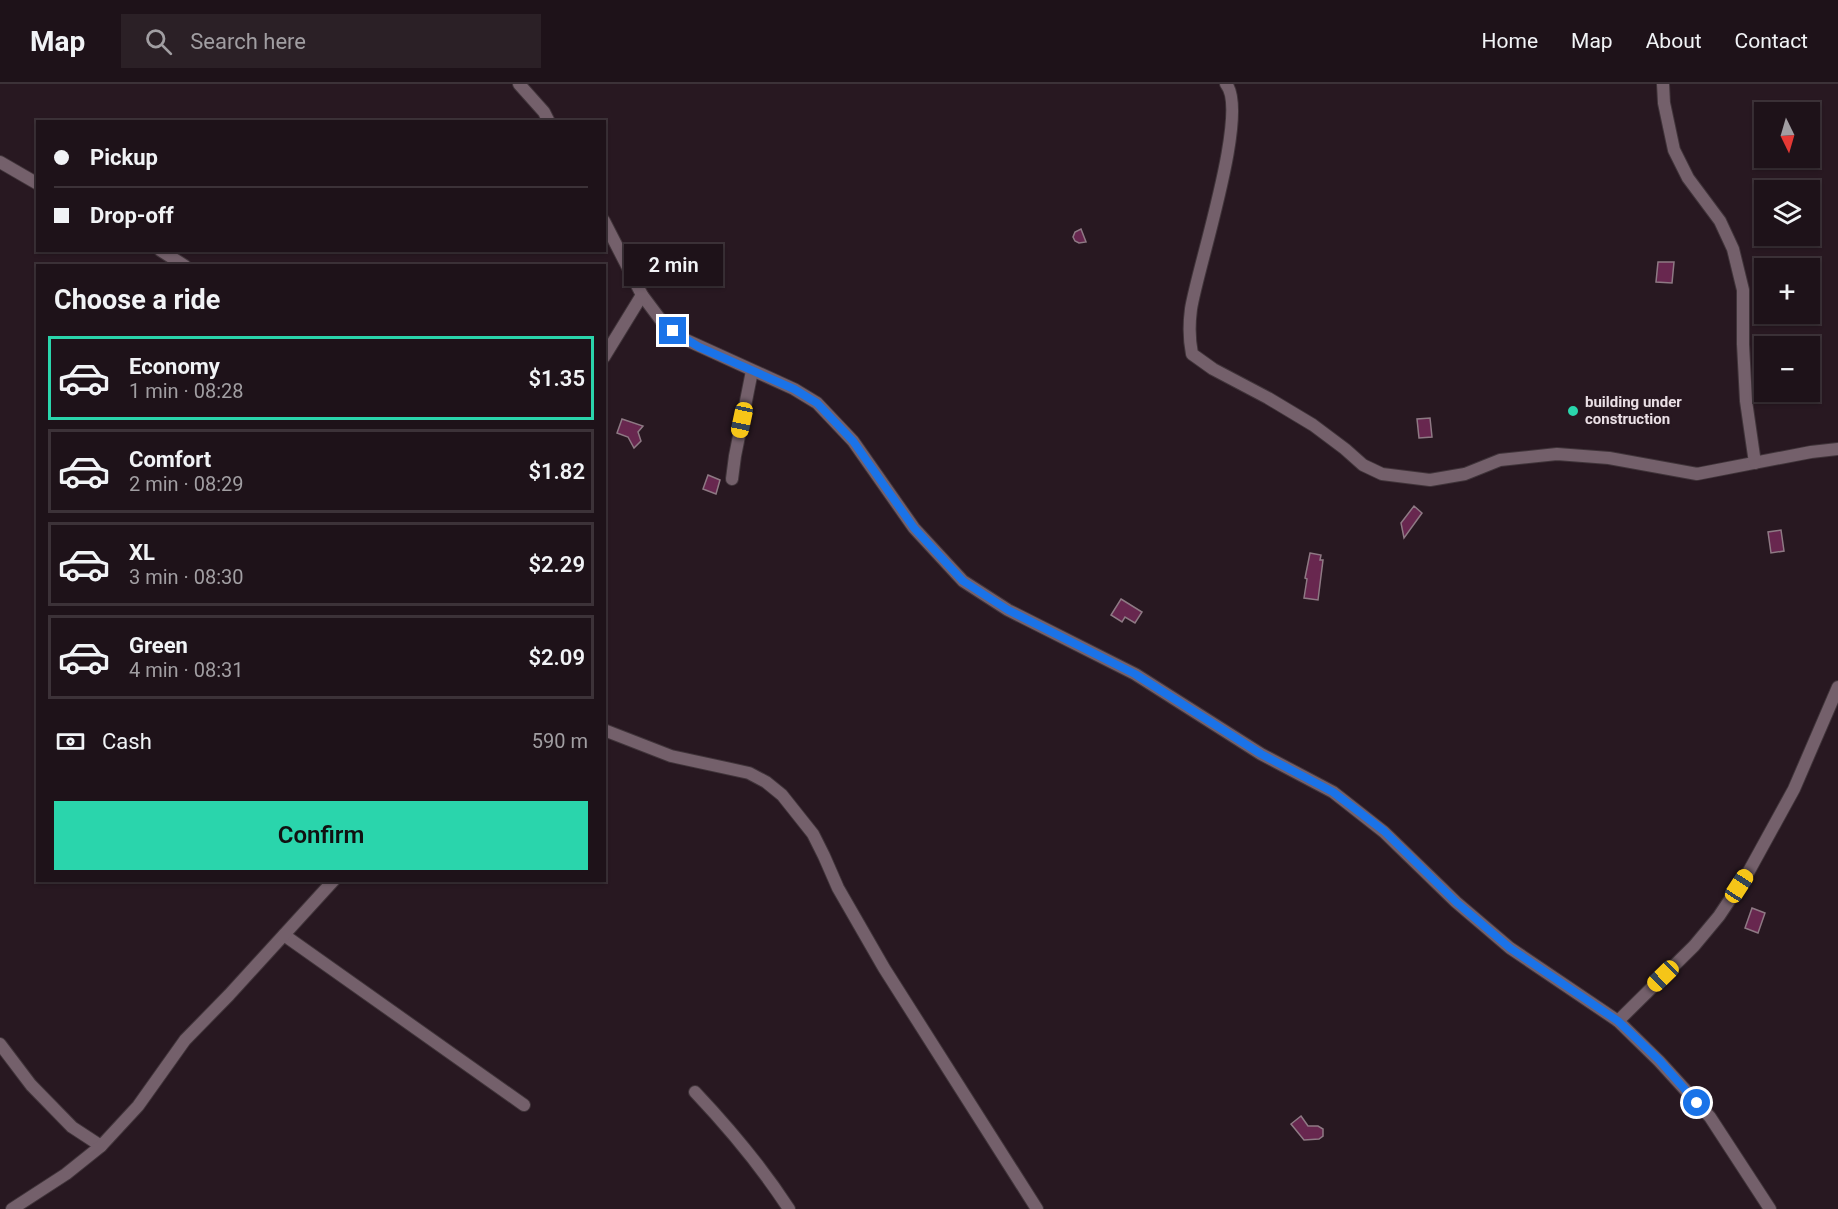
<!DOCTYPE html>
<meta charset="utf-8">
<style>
:root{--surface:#1e1219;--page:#2b2026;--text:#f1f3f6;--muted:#a19ea2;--line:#3c3238;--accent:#2ad5ac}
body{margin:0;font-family:Roboto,sans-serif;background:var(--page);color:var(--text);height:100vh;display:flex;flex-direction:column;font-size:22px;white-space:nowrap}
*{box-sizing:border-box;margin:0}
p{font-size:20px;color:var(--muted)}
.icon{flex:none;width:33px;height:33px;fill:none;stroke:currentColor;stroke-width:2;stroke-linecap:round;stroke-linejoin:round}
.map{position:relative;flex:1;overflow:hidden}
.panel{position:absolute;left:36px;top:180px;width:570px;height:618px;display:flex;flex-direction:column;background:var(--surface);border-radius:0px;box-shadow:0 2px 4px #0004,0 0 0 2px var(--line)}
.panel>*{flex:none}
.guide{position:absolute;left:36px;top:36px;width:570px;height:132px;border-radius:0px;box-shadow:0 2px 4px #0004,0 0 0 2px var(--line);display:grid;align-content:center;height:132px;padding:0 18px;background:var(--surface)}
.needle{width:39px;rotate:175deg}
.controls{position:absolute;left:1754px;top:18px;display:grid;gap:12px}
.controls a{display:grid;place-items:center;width:66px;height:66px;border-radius:0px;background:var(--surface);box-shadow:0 2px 4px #0004,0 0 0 2px var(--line);font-size:30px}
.end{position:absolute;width:27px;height:27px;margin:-14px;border:8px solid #1a73e8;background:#fff;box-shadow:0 0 0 3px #fff}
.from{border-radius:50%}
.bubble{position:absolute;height:42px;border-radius:0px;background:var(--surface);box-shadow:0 2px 4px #0004,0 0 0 2px var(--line);font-size:20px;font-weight:600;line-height:42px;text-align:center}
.car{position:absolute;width:18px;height:36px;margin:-18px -9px;border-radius:8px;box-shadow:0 0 4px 2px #0007;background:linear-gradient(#f5c518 24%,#345 0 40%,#f5c518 0 76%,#345 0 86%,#f5c518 0)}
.guide b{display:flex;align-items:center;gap:21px;height:57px;font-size:22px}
.guide b+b{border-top:2px solid var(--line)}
.guide i{width:15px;height:15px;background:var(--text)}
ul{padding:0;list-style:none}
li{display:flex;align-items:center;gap:18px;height:84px;margin:0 12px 9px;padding:0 6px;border:3px solid var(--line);border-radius:0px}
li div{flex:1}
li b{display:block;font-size:22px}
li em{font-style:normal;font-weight:600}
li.selected{border-color:var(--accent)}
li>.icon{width:54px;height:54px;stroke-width:1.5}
h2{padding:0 18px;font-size:27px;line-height:72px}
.pay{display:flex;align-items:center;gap:15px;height:66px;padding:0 18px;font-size:22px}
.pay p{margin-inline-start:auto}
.cta{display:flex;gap:12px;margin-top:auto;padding:12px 18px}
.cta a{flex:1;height:69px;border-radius:0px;background:var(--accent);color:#111;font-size:24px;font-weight:600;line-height:69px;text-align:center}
header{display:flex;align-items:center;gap:36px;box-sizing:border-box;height:84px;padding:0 30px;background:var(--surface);border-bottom:2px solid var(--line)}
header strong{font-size:28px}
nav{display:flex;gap:33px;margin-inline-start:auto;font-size:21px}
.search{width:420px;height:54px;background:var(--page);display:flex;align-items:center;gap:15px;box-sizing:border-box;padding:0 21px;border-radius:0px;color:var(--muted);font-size:22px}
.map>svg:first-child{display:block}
.building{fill:#68274f;stroke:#8e7984;stroke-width:1.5}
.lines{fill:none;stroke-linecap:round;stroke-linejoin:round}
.street-casing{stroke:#40343a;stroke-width:14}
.street{stroke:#74606b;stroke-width:12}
.route{stroke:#1a73e8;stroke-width:8}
.poi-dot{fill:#2ad5ac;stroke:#281821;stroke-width:2}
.labels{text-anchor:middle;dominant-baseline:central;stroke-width:5;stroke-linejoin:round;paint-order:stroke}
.poi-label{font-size:15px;font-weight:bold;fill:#eadfe5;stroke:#281821;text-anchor:start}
</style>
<header>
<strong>Map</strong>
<div class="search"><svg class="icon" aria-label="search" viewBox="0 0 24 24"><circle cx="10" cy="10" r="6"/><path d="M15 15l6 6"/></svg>Search here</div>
<nav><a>Home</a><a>Map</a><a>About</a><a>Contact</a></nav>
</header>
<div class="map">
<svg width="1838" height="1125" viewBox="0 0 1838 1125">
<rect width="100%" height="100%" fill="#281821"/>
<g class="building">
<polygon points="1081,145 1086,158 1079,159 1075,157 1073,153 1075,148"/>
<polygon points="1658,178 1674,178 1672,199 1656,198"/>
<polygon points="1430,334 1432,353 1419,354 1417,335"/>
<polygon points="622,335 643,342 638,348 641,357 634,364 628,353 617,349"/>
<polygon points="708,391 720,396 716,410 703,405"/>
<polygon points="1414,422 1422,429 1404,454 1401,439"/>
<polygon points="1781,446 1784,467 1771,469 1768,448"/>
<polygon points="1310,469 1321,471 1320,476 1323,476 1318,516 1304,514 1307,495 1305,494"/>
<polygon points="1121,515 1142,528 1135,539 1125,533 1122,538 1111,531"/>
<polygon points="1752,824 1765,829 1758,849 1745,844"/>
<polygon points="1301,1032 1308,1042 1318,1042 1323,1045 1323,1052 1319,1055 1304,1056 1291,1040"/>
</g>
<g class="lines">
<defs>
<g id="street">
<polyline points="519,0 544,28 549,38"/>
<path d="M1226 0C1250 27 1197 185 1191 225 1189 240 1189 255 1192 270L1213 285 1268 314 1313 341 1345 365 1363 381 1382 390 1430 396 1465 390 1500 376 1557 370 1609 374 1697 390 1811 368 1838 365"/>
<polyline points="1663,0 1664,19 1674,66 1688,94 1720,137 1733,165 1743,206 1743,260 1746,317 1755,379"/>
<polyline points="0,78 38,100"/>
<polyline points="604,137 642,211 663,239 684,255 794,305 817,319 853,357 914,444 963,497 1008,526 1135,590 1261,670 1333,708 1384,748 1456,818 1510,864 1618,937 1659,977 1710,1033 1770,1125"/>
<polyline points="160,166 185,182"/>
<polyline points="604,273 642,211"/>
<polyline points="732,395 735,372 752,287"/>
<polyline points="604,646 671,672 749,689 766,698 782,711 813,750 824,772 838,804 884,884 1037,1125"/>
<polyline points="284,851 524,1021"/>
<polyline points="1618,937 1694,862 1719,832 1749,787 1794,705 1838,603"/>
<polyline points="0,960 31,1001 72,1043 101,1062"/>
<path d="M695 1008C730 1045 761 1082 789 1125"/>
<polyline points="12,1125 66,1090 101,1062 138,1022 185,956 229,911 334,796"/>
</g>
</defs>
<use href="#street" class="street-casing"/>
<use href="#street" class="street"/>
</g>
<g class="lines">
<polyline class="route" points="673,247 699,263 794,305 817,319 853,357 914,444 963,497 1008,526 1135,590 1261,670 1333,708 1384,747 1456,818 1510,864 1618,937 1659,976 1697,1019"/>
</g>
<circle class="poi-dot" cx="1573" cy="327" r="6"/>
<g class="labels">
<g class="poi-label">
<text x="1585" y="318">building under<tspan x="1585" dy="17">construction</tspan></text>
</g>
</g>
</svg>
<div class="controls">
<a><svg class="needle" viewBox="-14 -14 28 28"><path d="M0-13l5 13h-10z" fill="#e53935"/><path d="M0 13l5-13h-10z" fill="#a19ea2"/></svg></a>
<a><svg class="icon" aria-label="layers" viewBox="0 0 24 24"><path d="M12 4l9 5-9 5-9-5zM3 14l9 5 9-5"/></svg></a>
<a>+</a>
<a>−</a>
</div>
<i class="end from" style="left:1697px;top:1019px"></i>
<i class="end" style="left:673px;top:247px"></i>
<div class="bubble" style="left:624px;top:160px;width:99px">2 min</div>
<i class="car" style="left:742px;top:336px;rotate:192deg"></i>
<i class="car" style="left:1739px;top:802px;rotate:33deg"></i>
<i class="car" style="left:1663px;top:892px;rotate:226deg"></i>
<div class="guide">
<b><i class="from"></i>Pickup</b>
<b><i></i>Drop-off</b>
</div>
<section class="panel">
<h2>Choose a ride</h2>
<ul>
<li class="selected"><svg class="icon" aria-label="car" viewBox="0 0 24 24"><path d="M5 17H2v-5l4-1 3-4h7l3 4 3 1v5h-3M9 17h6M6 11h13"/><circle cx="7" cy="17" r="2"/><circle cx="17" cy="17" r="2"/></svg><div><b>Economy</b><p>1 min · 08:28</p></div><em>$1.35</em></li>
<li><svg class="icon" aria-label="car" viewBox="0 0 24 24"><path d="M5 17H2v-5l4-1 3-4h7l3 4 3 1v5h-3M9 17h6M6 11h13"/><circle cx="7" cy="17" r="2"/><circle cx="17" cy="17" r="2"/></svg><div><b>Comfort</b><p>2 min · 08:29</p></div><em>$1.82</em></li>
<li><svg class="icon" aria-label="car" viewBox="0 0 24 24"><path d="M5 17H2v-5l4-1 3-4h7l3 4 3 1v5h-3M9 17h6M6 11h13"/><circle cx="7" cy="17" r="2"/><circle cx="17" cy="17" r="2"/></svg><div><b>XL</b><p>3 min · 08:30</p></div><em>$2.29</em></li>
<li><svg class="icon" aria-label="car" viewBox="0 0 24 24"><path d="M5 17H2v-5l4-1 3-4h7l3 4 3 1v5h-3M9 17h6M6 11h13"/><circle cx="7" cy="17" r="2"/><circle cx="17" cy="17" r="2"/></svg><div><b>Green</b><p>4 min · 08:31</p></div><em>$2.09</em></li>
</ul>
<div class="pay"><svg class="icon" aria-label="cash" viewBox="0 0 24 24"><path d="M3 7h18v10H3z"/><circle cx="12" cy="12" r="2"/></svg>Cash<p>590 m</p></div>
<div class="cta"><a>Confirm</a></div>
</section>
</div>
